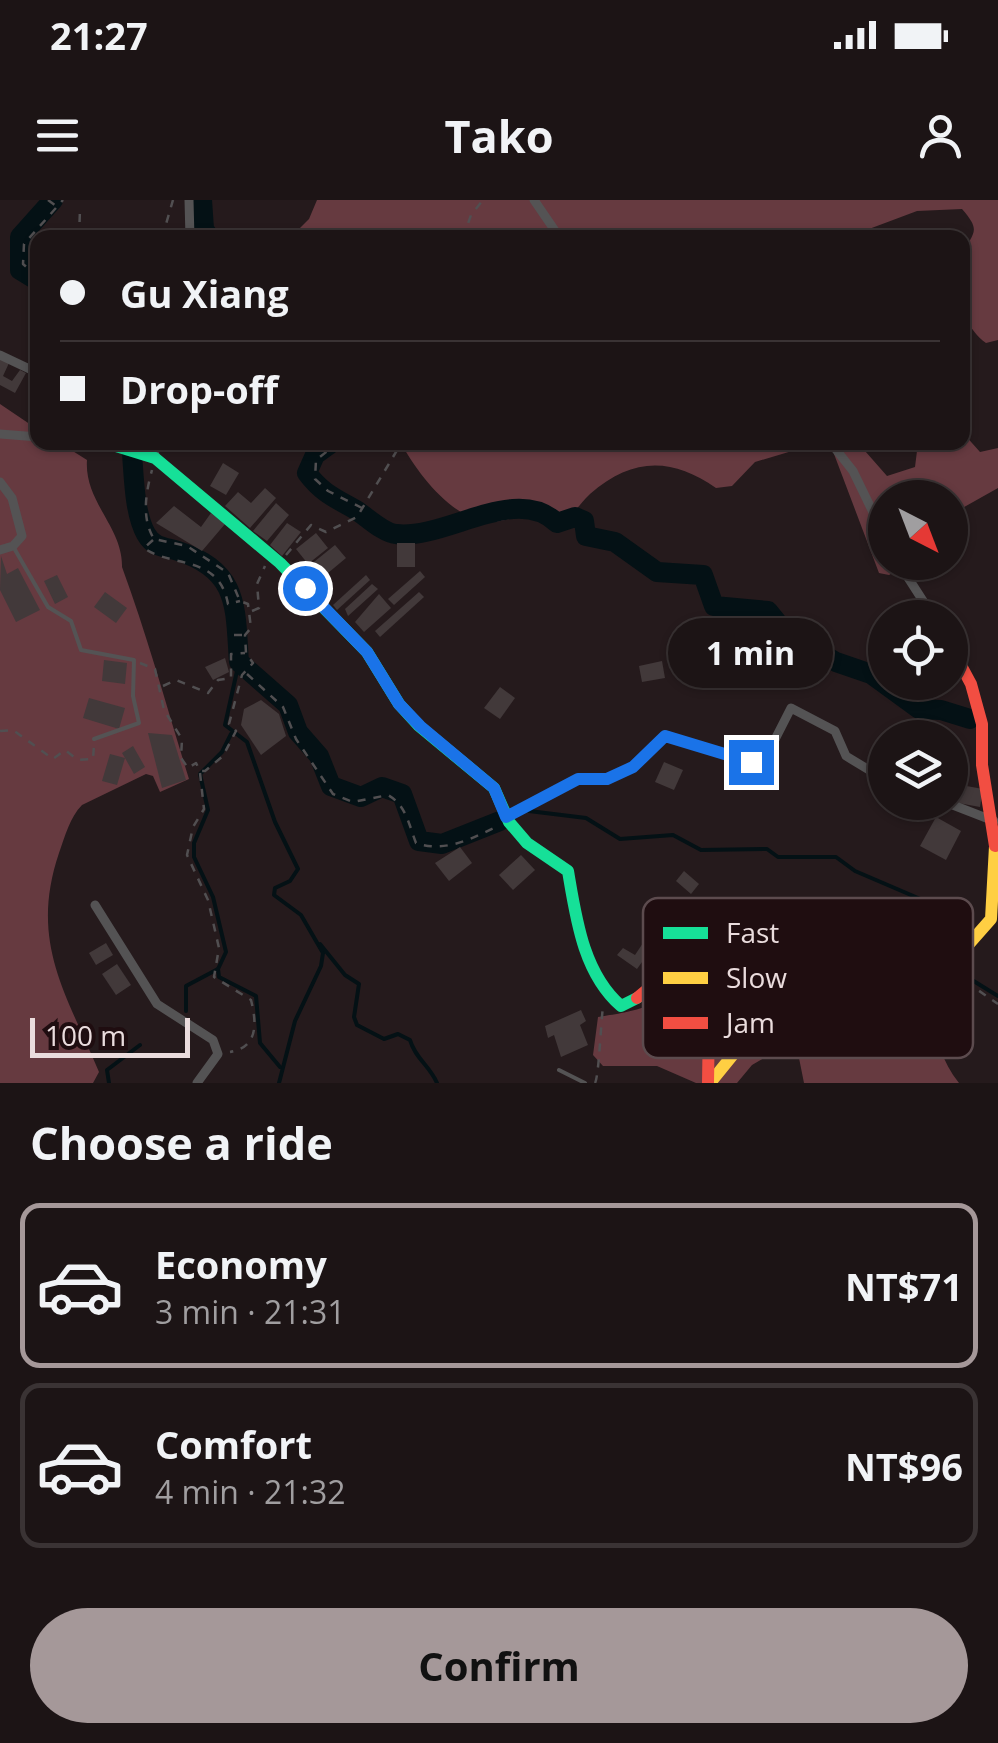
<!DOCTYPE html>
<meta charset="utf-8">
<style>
:root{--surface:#1c1415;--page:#292122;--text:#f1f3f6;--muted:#a09ea0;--line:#3a3334;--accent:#a59899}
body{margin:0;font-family:"Open Sans",sans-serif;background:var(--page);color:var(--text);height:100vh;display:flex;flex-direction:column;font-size:38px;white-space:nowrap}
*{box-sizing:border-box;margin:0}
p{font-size:32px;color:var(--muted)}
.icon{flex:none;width:55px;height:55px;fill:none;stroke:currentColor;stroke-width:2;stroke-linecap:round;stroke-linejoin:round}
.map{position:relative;height:883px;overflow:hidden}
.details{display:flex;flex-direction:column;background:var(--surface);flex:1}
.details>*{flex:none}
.top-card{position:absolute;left:30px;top:30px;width:940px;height:220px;border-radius:20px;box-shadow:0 2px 8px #0004,0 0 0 2px var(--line);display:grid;align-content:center;height:220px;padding:0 30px;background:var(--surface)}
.needle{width:65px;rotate:138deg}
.buttons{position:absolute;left:868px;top:280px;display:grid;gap:20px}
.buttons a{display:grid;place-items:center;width:100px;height:100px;border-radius:50%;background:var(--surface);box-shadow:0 2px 8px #0004,0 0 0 2px var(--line);font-size:50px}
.scale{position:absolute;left:30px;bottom:25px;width:160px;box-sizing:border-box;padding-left:10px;border:5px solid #eadcdd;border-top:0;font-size:28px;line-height:35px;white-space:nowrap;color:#eadcdd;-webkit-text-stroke:8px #1f0d10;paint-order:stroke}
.end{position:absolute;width:45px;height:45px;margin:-22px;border:12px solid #1a73e8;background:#fff;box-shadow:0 0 0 5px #fff}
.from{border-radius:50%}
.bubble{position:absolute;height:70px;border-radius:35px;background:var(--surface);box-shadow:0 2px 8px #0004,0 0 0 2px var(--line);font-size:32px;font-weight:700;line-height:70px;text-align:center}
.top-card b{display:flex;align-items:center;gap:35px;height:95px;font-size:38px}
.top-card b+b{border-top:2px solid var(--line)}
.top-card i{width:25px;height:25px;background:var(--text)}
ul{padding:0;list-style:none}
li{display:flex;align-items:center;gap:30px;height:165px;margin:0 20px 15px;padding:0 10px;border:5px solid var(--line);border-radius:20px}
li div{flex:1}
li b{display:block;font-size:38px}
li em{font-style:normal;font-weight:700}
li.selected{border-color:var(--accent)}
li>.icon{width:90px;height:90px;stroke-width:1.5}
h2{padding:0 30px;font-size:45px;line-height:120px}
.primary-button{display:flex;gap:20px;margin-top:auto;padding:20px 30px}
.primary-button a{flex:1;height:115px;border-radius:60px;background:var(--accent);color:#111;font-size:40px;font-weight:700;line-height:115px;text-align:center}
.status{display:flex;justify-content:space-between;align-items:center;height:70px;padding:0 50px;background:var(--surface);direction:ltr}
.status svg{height:28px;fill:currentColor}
header{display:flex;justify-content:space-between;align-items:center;height:130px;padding:0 30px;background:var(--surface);font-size:45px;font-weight:700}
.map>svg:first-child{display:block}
.forest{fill:#663a40}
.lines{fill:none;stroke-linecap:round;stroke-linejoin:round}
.stream{stroke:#041115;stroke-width:4}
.river{stroke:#041115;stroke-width:20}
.building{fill:#42393a}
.path{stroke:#514f51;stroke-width:2.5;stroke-dasharray:8 8;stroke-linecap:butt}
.lane{stroke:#545354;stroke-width:4}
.street{stroke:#545354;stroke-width:9}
.fast{stroke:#16e098;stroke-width:12}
.slow{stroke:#ffcf43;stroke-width:12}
.jam{stroke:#f24e42;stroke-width:12}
.route{stroke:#1a73e8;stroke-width:12}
.key{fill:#1f0d10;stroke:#5c4b4e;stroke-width:2.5}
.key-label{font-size:28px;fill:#eadcdd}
</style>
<div class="status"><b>21:27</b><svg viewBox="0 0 49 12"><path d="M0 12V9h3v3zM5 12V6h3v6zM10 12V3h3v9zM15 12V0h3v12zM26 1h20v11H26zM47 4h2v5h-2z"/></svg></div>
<header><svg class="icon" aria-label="menu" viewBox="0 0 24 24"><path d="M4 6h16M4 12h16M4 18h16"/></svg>Tako<svg class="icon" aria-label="person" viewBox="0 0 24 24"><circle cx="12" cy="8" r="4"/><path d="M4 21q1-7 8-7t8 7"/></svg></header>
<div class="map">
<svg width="998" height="883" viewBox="0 0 998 883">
<rect width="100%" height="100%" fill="#251a1c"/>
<g class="forest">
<path d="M317 0H998V140L986 143C961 126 954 86 963 57 970 32 984 34 962 9L917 11 845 38H290L309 19Z"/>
<path d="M0 204 37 229 38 242 60 243 87 260C84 302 123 327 122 367 148 438 167 508 189 579L160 592 153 576 146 574 82 605C70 617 65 636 59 653 29 742 66 793 99 872L93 883H0Z"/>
<polygon points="963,216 964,234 980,252 998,248 998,288 950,315 950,298 885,298 885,362 909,363 889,375 879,373 834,254 858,243 887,276 915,267 918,243 962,242"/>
<path d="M401 243H799L792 251 755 262 732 286 716 288C672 257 632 257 590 294 582 301 578 310 568 315 553 321 537 315 522 317 508 318 497 324 483 321 449 315 416 271 401 243Z"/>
<path d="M697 699 768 769 777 770 818 749C831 754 839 764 851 771 871 783 899 778 916 798 935 823 937 856 959 883H804L799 858 779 849 752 865 737 883H696L657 866H603L593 855 598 817C620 813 679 808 672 772 669 757 659 743 656 727L660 719Z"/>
</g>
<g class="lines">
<g class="stream">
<polyline points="239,462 225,525 247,542 275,622 298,669 290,681 275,688 274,695 301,715 323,753 321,766 295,821 279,883"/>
<polyline points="529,611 586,618 620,639 673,635 701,650 767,649 778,657 836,657 855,671 932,704 953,727 957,744"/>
<path d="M320 744 345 775 359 784 354 817 357 825 384 839 398 834 410 840C415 858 430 866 437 883"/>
<polyline points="961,762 972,780 998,796"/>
<polyline points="218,769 219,777 256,796 260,843 280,867"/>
<polyline points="186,811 186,786 218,769 226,752 213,697 194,657 194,643 208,610 200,574 222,552 231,534"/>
<polyline points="109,883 107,870 140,845"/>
</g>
<g class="river">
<polyline points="202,0 204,29 210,38"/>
<polyline points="38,81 20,70 20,37 53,0"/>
<path d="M131 242C134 269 133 311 146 334 154 348 165 347 178 351 240 371 235 408 239 462L288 505 298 532 319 556 331 586 361 597 382 587 402 594 419 641 442 644 500 621"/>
<path d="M333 242 315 255 307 273C322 293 335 298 356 310 367 317 383 333 396 334 446 340 516 283 557 323L575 317 584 321 586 336 615 342 657 372 703 375 714 406 768 411 785 432 836 462 871 474 919 509 941 510 970 519"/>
</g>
</g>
<g class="building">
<polygon points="0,158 9,163 3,176 12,181 20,170 26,173 15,193 0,185"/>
<polygon points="223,263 239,273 226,295 210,286"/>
<polygon points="265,288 276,298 250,328 225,306 238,292 251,303"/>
<polygon points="276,303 289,315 267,341 253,331"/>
<polygon points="174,306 201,327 211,313 225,324 202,351 156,323"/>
<polygon points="287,323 301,332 282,356 270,345"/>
<polygon points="316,333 328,348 308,364 296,349"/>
<rect x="397" y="343" width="18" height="24"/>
<polygon points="335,345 346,358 316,383 304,370"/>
<polygon points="1,356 7,374 18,368 40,410 16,422 0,390"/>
<polygon points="420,371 425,377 394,405 388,399"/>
<polygon points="57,375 68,397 55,404 44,381"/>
<polygon points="366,375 370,380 337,410 333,405"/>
<polygon points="372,384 378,389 348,416 345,409"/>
<polygon points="105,392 127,408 116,423 94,407"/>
<polygon points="419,392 424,397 380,437 375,431"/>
<polygon points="379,394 391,408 364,432 355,422"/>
<polygon points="225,458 229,472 213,480 205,467"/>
<polygon points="104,460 127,463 125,484 102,481"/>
<polygon points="662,461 665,478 642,482 639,466"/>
<polygon points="500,487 515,498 500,519 484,508"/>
<polygon points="89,498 125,508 119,529 83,518"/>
<polygon points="261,500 279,514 286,536 261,555 241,525 244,509"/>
<polygon points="148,533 172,535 186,580 162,588"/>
<polygon points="133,546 145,567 134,574 125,558 117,585 102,581 110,554 125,558 122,553"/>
<polygon points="664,562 683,570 674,590 655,582"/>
<polygon points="961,585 983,589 980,607 958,603"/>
<polygon points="936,617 961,631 946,660 920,646"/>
<polygon points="460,647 472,663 449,681 435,663"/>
<polygon points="521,655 535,670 513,690 499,675"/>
<polygon points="684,671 699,684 691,694 676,681"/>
<polygon points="106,743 113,755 96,765 89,753"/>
<polygon points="643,743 652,748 637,769 617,755 623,748 635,755"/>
<polygon points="117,764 131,785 116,795 102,774"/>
<polygon points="581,810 586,821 580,825 588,845 561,857 554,835 548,838 545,826"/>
</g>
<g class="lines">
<g class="path">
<polyline points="48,0 56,6"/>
<polyline points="79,38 80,9"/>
<polyline points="162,38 173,0"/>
<polyline points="463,38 471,15 483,0"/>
<polyline points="38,77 23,64 24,44 63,0"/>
<polyline points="339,242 316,260 315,279 328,291 362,308"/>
<path d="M153 340 144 348C171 368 219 354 228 404L240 401"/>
<polyline points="286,355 311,325 326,332 357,317 402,242"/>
<polyline points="252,411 259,408 257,384 265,366"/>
<polyline points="234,435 244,435"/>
<path d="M140 463 155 469 164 510 182 539 181 558 188 568 196 563 200 571H205L223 556 236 531 229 524 242 475 253 463 246 453 245 435 251 428 248 404 240 401 228 373 187 346 154 339C141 318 146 292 152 270"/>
<path d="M247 474 283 507 296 539 333 594 353 602 388 595C406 605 409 625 416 643 444 653 471 639 496 627"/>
<polyline points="163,486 176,480 208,493 218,480 231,478 231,454 245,453"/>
<polyline points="0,531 13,530 53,559 65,550 78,560 93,559 94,545"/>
<path d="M200 573 204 609 193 627 187 655 208 700 219 748 214 777 251 800C257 824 258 847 230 852"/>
<polyline points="957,769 962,779 998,804"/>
<path d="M595 883C599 876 601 820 603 807"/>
</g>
<g class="lane">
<polyline points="14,348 48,407 71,421 81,450 134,460 133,496 139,523 94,539"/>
<polyline points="559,870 585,883"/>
</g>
<g class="street">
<polyline points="189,0 190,38"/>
<polyline points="534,0 560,38"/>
<polyline points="0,155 38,173"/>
<polyline points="0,234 38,237"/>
<polyline points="154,242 155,258"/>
<polyline points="830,242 853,271 885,337"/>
<polyline points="0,282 12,298 22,336 13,346 0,350"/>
<polyline points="898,362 934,418"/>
<polyline points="945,602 994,621"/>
<polyline points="506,617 578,579 607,579 633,567 665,535 744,561 764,561 791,508 835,531 846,556 869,570 885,572"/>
<polyline points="95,705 157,804 213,840 218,854 197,883"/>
</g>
<path class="fast" d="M103 242 155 258 280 363 367 452 399 504 419 526 494 588 509 622 527 643 568 671C576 718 583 773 621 806L637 798"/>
<polyline class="slow" points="710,883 736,851 824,802 856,786 915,783 961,753 991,719 995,646"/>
<g class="jam">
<polyline points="950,445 971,484 982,524 982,565 995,646"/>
<polyline points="637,798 697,748 709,746 721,753 724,763 709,819 708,883"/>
</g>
</g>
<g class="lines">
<polyline class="route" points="305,388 367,452 399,504 420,526 494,588 506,617 578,579 607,579 633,567 665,536 751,562"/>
</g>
<rect x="643" y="698" width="330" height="160" rx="15" class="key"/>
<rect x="663" y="727" width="45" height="12" fill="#16e098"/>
<rect x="663" y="772" width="45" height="12" fill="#ffcf43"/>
<rect x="663" y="817" width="45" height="12" fill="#f24e42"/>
<g class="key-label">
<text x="726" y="743">Fast</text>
<text x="726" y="788">Slow</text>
<text x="726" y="833">Jam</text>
</g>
</svg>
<div class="buttons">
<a><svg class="needle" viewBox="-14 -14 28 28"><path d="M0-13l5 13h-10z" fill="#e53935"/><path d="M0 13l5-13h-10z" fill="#a09ea0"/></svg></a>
<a><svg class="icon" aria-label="locate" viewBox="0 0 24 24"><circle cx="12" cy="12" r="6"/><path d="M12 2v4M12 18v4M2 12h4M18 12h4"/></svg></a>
<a><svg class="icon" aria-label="layers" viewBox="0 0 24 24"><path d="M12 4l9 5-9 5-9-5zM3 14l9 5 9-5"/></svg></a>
</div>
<div class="scale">100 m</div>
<i class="end from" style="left:305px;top:388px"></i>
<i class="end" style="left:751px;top:562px"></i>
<div class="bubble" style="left:668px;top:418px;width:165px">1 min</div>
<div class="top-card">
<b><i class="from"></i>Gu Xiang</b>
<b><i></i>Drop-off</b>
</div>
</div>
<section class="details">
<h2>Choose a ride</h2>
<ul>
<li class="selected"><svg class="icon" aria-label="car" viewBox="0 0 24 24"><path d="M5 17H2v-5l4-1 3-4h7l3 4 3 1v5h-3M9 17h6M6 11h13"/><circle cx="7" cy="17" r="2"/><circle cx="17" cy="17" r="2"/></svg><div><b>Economy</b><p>3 min · 21:31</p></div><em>NT$71</em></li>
<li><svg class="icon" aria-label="car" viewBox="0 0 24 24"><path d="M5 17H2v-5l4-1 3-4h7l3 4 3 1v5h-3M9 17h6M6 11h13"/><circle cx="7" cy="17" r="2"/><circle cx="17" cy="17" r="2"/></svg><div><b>Comfort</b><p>4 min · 21:32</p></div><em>NT$96</em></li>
</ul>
<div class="primary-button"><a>Confirm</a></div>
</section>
